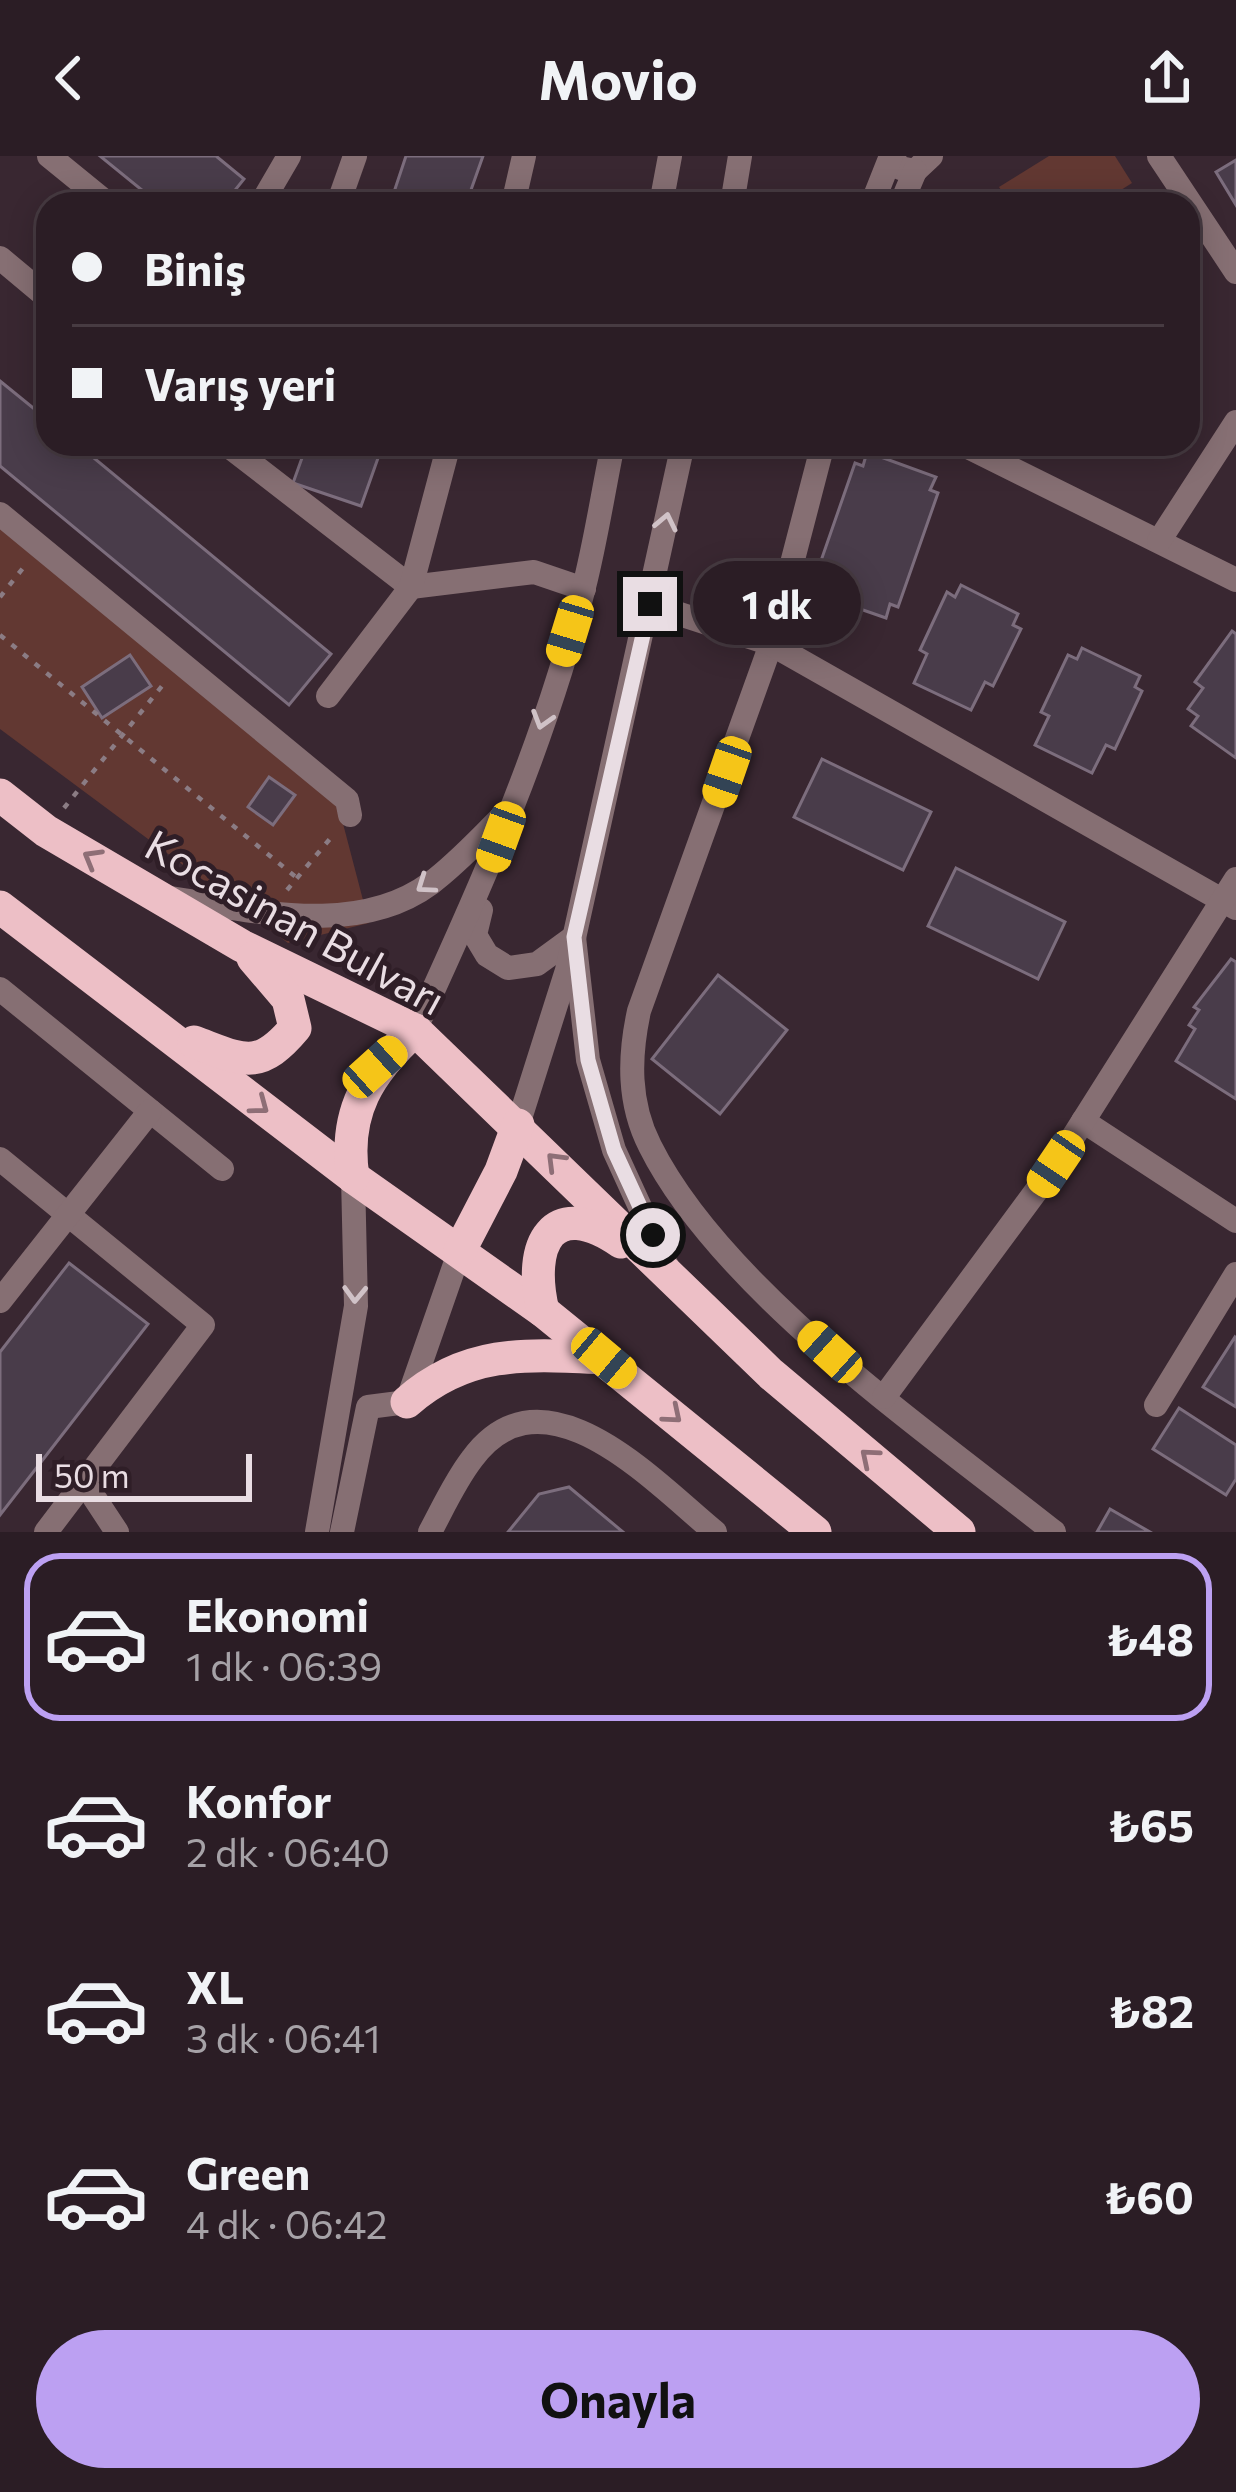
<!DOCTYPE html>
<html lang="tr">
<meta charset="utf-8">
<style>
:root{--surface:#2b1d25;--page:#372a32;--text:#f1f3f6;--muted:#a6a2a7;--line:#473b42;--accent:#bca0f2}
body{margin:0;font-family:Commissioner,sans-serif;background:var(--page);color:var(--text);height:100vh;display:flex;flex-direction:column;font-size:45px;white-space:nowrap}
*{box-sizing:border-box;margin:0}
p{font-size:39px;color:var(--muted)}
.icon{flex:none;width:66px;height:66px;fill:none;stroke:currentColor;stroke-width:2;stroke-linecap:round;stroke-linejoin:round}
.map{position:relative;height:1376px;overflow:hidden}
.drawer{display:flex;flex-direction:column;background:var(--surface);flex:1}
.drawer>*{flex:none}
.hud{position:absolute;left:36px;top:36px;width:1164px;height:264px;border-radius:36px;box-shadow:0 6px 30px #0003,0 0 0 3px var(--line);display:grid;align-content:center;height:264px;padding:0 36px;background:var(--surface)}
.scale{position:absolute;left:36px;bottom:30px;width:216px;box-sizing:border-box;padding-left:12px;border:6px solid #e9dde3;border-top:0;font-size:33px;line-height:42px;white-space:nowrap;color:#e9dde3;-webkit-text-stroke:9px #2f1e27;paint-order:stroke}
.end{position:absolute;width:54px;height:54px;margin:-27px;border:15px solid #e9dde3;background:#111;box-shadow:0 0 0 6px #111}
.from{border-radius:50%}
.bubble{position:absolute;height:84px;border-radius:42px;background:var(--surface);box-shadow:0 6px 30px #0003,0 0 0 3px var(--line);font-size:39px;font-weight:700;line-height:84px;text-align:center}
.car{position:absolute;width:36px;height:72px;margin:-36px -18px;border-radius:15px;box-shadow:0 0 9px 3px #0007;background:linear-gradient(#f5c518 24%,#345 0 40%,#f5c518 0 76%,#345 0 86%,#f5c518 0)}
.hud b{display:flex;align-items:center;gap:42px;height:114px;font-size:45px}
.hud b+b{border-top:3px solid var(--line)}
.hud i{width:30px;height:30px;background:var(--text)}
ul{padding:21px 0 0;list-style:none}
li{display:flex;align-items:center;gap:36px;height:168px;margin:0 24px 18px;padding:0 12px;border:6px solid transparent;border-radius:36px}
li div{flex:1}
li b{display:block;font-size:45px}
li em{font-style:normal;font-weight:700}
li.current{border-color:var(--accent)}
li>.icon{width:108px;height:108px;stroke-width:1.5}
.action{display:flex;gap:24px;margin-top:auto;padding:24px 36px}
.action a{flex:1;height:138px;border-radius:72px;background:var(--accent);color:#111;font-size:48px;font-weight:700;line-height:138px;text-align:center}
header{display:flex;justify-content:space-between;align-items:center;height:156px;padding:0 36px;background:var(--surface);font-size:54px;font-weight:700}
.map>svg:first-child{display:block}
.green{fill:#623832}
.building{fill:#493c4a;stroke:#7c6d7d;stroke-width:3}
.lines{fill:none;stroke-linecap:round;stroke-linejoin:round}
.path{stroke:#8b7c84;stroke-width:4.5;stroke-dasharray:6 9;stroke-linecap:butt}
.minor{stroke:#866f73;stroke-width:24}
.tertiary{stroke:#866f73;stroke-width:24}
.trunk{stroke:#edbfc6;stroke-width:33}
.oneway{stroke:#d0c2c7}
.oneway2{stroke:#8e6e76}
.route{stroke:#e9dde3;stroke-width:15}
.labels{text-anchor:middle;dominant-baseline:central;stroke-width:10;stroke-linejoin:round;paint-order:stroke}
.street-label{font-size:42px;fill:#e9dde3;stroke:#2f1e27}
</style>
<header><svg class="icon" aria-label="back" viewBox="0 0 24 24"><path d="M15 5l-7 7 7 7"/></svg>Movio<svg class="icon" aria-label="share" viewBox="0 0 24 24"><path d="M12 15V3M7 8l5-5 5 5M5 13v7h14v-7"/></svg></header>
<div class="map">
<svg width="1236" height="1376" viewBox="0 0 1236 1376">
<rect width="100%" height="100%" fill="#392731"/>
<g class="green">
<polygon points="1049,0 1115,0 1132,27 1099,48 1010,48 999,31"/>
<polygon points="0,367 335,637 369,767 288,787 0,573"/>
</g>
<g class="building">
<polygon points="100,0 216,0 244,23 224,48 159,48"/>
<polygon points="406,0 483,0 466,48 390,48"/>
<polygon points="1236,4 1236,49 1216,16"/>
<polygon points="0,225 48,264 48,288 77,288 331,498 289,549 0,310"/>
<polygon points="307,288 383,288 361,350 293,327"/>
<polygon points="867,296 936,321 930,334 938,337 898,451 890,448 886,462 817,438 822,424 815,422 855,307 863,310"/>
<polygon points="961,429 1018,458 1013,469 1021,473 993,530 985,526 971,554 914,527 927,498 920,494 947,436 955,441"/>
<polygon points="1232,475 1236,478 1236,602 1191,570 1198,560 1188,553 1203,532 1195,526"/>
<polygon points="1082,492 1140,520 1135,531 1142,535 1115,593 1106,589 1092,617 1035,589 1049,560 1041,556 1068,499 1077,503"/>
<polygon points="130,499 151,530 102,562 82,531"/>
<polygon points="822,603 931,656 903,714 794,661"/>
<polygon points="269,621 295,639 273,669 248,651"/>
<polygon points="956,712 1065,766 1038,823 928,770"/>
<polygon points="1231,803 1236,806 1236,943 1176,905 1195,873 1189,869 1199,854 1194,851"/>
<polygon points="718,819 787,874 720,958 652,903"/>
<polygon points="69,1107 148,1168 0,1359 0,1196"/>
<polygon points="1235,1181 1236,1182 1236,1251 1203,1231"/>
<polygon points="1179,1252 1236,1289 1236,1323 1226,1339 1153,1293"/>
<polygon points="569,1331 623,1376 508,1376 539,1338"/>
<polygon points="1110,1353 1150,1376 1097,1376"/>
</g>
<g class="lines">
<g class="path">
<polyline points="0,441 23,412"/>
<polyline points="0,479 297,722"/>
<polyline points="64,652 166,525"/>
<polyline points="287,734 334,678"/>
</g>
<g class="minor">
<polyline points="49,0 108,48"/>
<polyline points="891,0 900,12 915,15 931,0"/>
<polyline points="1159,0 1236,116"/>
<polyline points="261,48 289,0"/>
<polyline points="338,48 355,0"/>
<polyline points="513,48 524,0"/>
<polyline points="872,48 891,0"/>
<polyline points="901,48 915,15"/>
<polyline points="0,102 48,142"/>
<polyline points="226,288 411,431 534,416 584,433"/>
<path d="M823 288 771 488 639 855C629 901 628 947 650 990 722 1134 928 1276 1054 1376"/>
<polyline points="962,288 1236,424"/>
<polyline points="0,358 347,644 350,659"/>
<polyline points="1159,385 1236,266"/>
<polyline points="649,448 771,488 1236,752"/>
<polyline points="328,540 411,431 449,288"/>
<polyline points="0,833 222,1013"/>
<polyline points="1083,965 1236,1065"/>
<polyline points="0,1003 203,1169 46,1376"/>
<polyline points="0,1145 150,955"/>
<polyline points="884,1241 1056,1008 1236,723"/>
<polyline points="1156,1249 1236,1118"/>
<polyline points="84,1326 117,1376"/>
<path d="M430 1376C443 1352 455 1325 472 1303 544 1205 655 1327 715 1376"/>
</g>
<g class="tertiary">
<polyline points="661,48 670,0"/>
<polyline points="732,48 740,0"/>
<path d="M169 742C252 754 357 782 431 727 458 707 482 680 506 657"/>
<polyline points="481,754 475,779 487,799 508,812 537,808 574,781 588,904 614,994 667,1110"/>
<path d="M415 874C481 731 546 585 584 431 596 384 603 336 613 288"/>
<polyline points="518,969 567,814 683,288"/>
<polyline points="317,1376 356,1150 353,1021"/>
<polyline points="342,1376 368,1251 407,1246 460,1094"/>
</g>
<g class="trunk">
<polyline points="0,639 46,675 242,790 415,874 771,1218 959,1376"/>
<polyline points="0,751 353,1021 543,1155 815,1376"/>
<path d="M194 886C243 904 258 916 295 872L288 843 253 802"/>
<path d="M353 1021C343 956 369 916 415 874"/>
<polyline points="460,1094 501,1015 518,969"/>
<path d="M543 1155C527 1088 552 1039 621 1086"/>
<path d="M407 1246C467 1193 528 1198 604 1202"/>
</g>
</g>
<defs><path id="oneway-chevron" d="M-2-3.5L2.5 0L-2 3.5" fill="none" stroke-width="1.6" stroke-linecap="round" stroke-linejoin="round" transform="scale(3)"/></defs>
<g class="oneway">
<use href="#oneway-chevron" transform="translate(666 366) rotate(-78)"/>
<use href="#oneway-chevron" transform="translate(542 564) rotate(107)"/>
<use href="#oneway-chevron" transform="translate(425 729) rotate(145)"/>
<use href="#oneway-chevron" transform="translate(355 1138) rotate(92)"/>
</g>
<g class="oneway2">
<use href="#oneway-chevron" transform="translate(92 702) rotate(-150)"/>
<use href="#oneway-chevron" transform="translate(260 950) rotate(37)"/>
<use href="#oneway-chevron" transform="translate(555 1005) rotate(-135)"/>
<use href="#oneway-chevron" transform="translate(673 1259) rotate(40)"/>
<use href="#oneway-chevron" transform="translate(869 1301) rotate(-140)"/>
</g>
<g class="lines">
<polyline class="route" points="650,448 574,781 588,904 614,994 653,1079"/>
</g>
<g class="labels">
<g class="street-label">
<text transform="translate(296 765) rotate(29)">Kocasinan Bulvarı</text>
</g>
</g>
</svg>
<div class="scale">50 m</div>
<i class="end from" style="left:653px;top:1079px"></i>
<i class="end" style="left:650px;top:448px"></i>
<div class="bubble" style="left:693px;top:405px;width:168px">1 dk</div>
<i class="car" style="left:570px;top:475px;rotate:197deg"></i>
<i class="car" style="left:727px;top:616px;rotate:199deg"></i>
<i class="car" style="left:501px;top:681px;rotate:200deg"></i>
<i class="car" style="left:375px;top:911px;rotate:48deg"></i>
<i class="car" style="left:1056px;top:1008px;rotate:214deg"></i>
<i class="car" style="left:830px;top:1196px;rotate:312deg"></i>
<i class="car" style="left:604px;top:1202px;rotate:130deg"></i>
<div class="hud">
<b><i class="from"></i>Biniş</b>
<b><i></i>Varış yeri</b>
</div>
</div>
<section class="drawer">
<ul>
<li class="current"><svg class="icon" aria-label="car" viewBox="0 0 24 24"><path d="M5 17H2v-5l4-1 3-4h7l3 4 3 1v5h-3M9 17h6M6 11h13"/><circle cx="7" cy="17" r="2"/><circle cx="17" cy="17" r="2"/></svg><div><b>Ekonomi</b><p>1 dk · 06:39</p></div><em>₺48</em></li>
<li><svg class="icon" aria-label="car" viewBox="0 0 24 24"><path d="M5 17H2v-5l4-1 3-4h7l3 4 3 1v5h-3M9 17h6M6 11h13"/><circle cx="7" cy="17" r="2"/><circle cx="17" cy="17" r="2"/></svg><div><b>Konfor</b><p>2 dk · 06:40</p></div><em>₺65</em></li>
<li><svg class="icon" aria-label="car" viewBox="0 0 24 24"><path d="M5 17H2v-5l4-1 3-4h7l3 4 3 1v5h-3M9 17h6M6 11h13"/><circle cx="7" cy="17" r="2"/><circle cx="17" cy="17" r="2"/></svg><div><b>XL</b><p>3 dk · 06:41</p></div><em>₺82</em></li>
<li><svg class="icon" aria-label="car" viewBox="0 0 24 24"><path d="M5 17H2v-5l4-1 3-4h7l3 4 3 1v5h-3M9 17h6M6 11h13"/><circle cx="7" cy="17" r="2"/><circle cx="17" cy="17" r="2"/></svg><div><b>Green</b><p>4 dk · 06:42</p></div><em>₺60</em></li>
</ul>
<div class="action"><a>Onayla</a></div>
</section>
